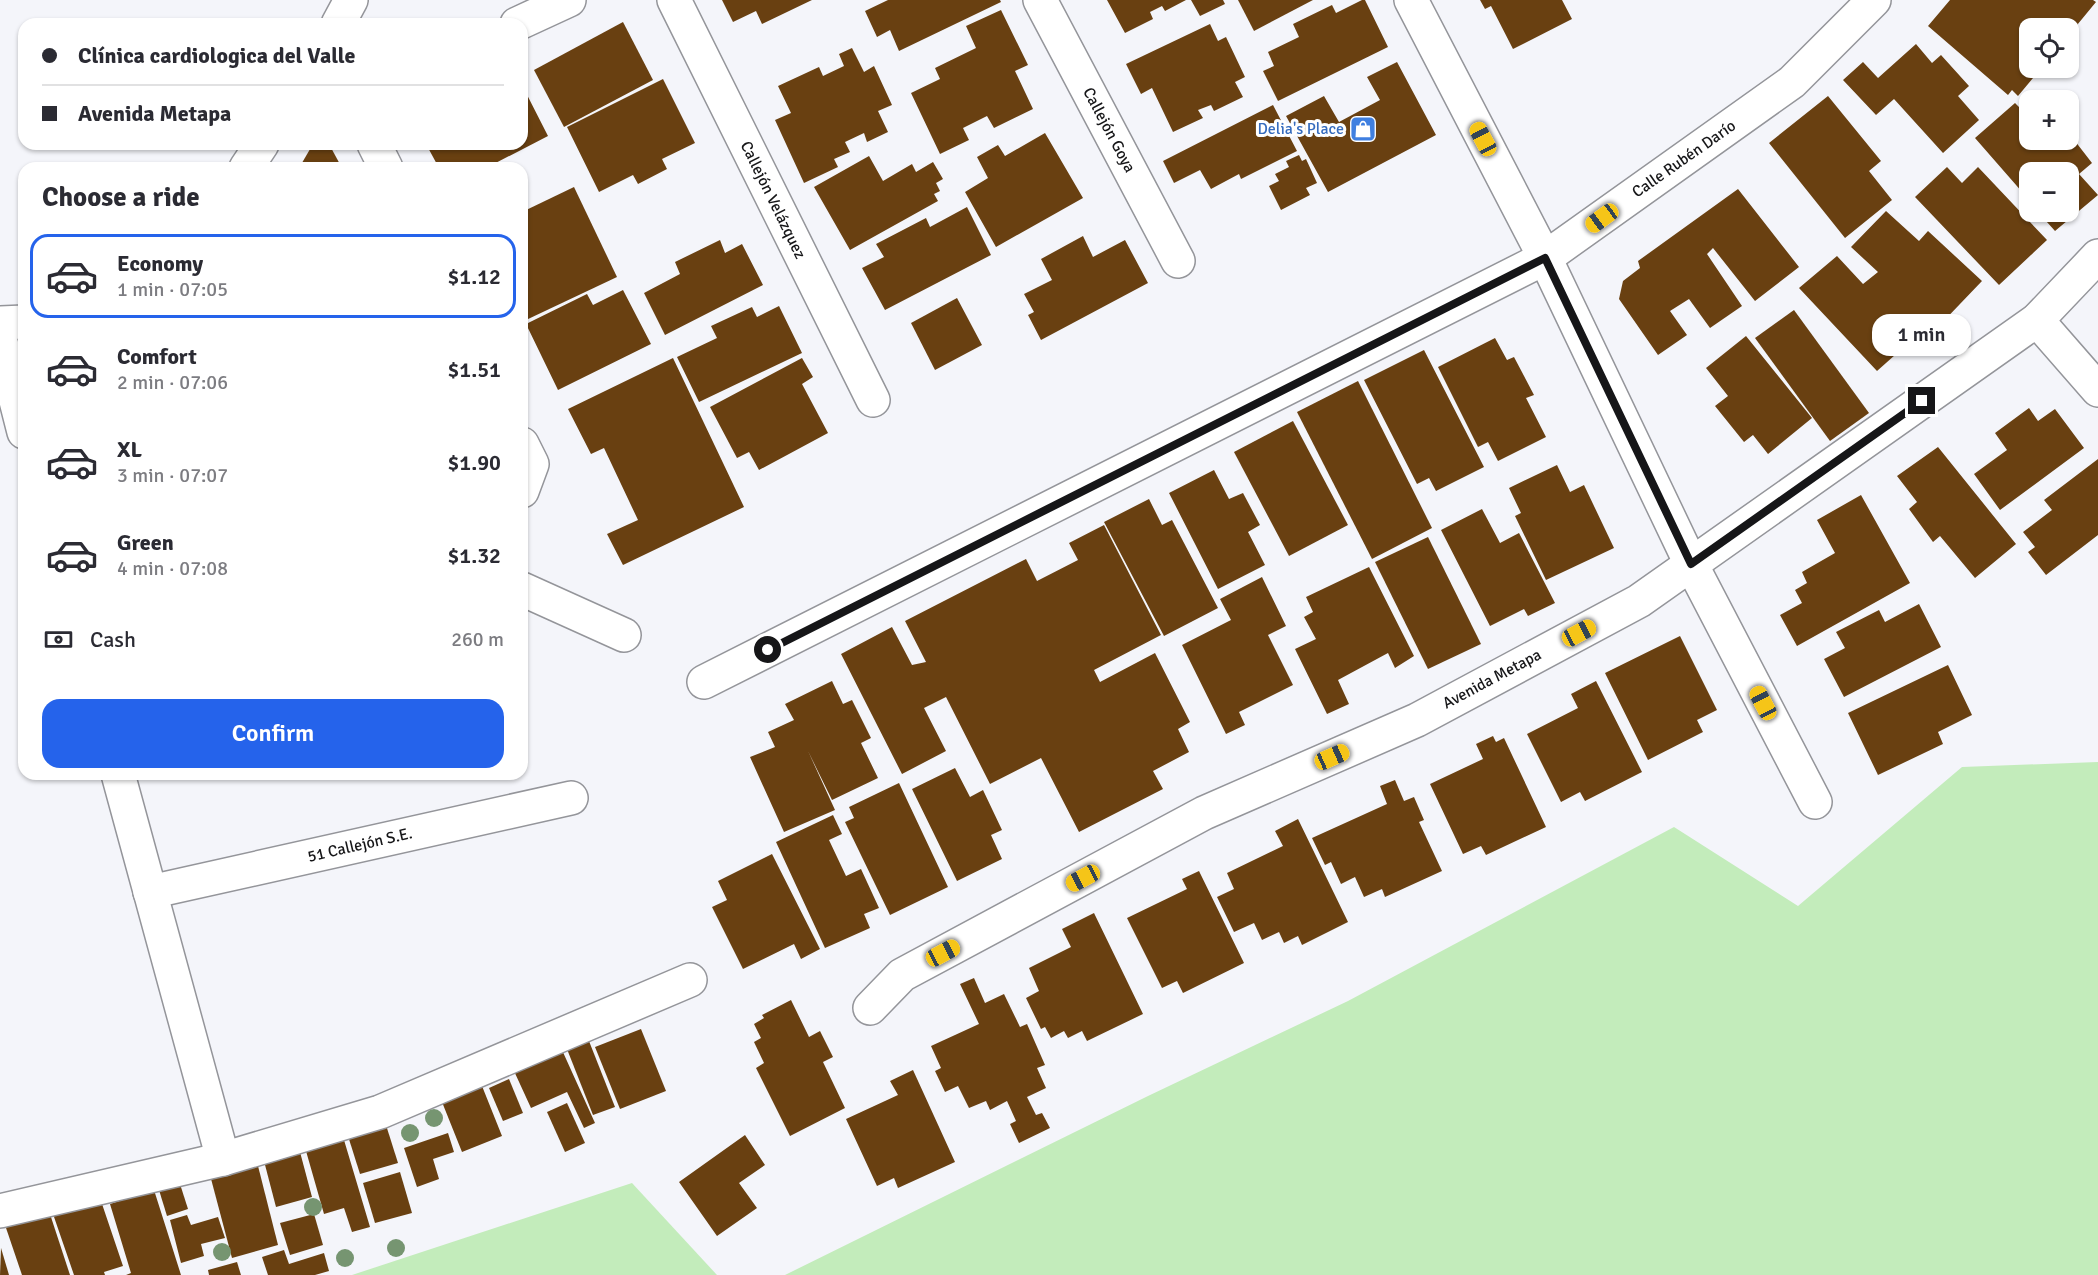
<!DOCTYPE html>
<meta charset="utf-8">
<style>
:root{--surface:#fff;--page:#f7f7f7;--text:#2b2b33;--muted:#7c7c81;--line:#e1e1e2;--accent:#2563eb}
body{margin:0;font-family:Signika,sans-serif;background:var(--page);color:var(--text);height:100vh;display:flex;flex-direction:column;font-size:22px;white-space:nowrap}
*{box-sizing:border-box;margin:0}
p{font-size:20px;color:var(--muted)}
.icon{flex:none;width:33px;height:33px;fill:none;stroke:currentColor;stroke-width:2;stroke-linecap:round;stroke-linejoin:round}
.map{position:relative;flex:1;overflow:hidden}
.details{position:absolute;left:18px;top:162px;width:510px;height:618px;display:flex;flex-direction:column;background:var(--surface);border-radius:18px;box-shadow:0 2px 4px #0004}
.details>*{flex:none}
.guide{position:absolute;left:18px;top:18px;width:510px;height:132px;border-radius:18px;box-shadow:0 2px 4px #0004;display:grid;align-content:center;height:132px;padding:0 24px;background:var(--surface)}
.buttons{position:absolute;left:2019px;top:18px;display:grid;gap:12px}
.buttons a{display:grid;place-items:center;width:60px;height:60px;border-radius:12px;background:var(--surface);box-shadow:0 2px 4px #0004;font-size:30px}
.end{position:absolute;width:27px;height:27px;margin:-14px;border:8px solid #161618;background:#fff;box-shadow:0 0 0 3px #fff}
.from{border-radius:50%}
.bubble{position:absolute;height:42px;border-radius:18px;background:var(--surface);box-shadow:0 2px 4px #0004;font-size:20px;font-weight:600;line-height:42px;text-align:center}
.car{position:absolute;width:18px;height:36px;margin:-18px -9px;border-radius:8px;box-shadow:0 0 4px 2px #0007;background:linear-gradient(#f5c518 24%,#345 0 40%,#f5c518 0 76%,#345 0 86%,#f5c518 0)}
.guide b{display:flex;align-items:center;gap:21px;height:57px;font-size:22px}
.guide b+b{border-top:2px solid var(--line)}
.guide i{width:15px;height:15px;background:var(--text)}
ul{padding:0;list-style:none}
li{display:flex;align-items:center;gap:18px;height:84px;margin:0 12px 9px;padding:0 12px;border:3px solid transparent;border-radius:18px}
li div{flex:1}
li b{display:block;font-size:22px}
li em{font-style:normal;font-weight:600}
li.active{border-color:var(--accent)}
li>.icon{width:54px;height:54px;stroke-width:1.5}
h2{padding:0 24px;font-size:27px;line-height:72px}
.pay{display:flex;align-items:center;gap:15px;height:66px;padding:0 24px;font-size:22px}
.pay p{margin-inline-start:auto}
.cta{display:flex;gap:12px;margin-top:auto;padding:12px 24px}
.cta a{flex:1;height:69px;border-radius:18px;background:var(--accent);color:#fff;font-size:24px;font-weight:600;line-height:69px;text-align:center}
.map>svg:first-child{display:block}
.green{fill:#c3ecbb}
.building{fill:#694011}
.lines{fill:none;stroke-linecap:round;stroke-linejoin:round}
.street-casing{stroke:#94959a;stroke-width:36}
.street{stroke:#fff;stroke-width:33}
.tree{fill:#769571}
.route{stroke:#161618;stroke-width:8}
.labels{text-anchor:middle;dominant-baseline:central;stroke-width:6;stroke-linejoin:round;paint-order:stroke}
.shop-label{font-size:16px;fill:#366cbe;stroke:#fff;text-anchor:end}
.street-label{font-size:16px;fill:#161618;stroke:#fff}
</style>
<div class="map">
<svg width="2098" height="1275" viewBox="0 0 2098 1275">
<rect width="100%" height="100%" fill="#f4f5fa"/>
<g class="green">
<polygon points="2098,762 2098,1275 785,1275 1148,1096 1348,1001 1674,827 1798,906 1962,767"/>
<polygon points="632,1183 717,1275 352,1275"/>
</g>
<g class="building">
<polygon points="722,0 812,0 762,24 756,11 733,22"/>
<polygon points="888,0 1000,0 1001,2 899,51 890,30 877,37 865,11"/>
<polygon points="1107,0 1186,0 1165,11 1162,6 1150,12 1153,19 1125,33"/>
<polygon points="1191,0 1223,0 1225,4 1200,16"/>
<polygon points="1238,0 1313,0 1254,31"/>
<polygon points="1362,0 1365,0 1388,47 1278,101 1263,71 1274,66 1268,52 1299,37 1293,24 1332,5 1336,13"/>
<polygon points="1480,0 1562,0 1572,19 1513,49 1491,6 1485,9"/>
<polygon points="1950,0 2093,0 2096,2 2068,36 2068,28 2048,28 2037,18 2019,39 2030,48 2030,68 2033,68 2028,73 2033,78 2018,96 2012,90 2008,95 1928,26"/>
<polygon points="1001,10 1028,65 1015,71 1033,109 994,128 987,116 963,128 969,140 940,154 911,93 940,79 935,68 976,48 966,26"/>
<polygon points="623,22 653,80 564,127 534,70"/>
<polygon points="1210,24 1218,41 1226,37 1245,77 1235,82 1243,97 1214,111 1211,105 1198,110 1203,118 1173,132 1152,88 1141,94 1126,64"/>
<polygon points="1916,44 1932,63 1941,55 1969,86 1958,96 1979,120 1943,153 1894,99 1876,115 1843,80 1863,62 1878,78"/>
<polygon points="852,48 864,72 874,66 892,105 878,111 888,132 867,142 864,133 845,142 850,152 834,159 838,167 804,183 775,120 791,113 778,86 819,67 823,76 844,66 839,54"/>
<polygon points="1397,62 1436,135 1328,192 1286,116 1324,96 1339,122 1380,100 1367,77"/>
<polygon points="663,79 695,143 662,159 667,169 638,184 633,175 599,192 567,127"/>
<polygon points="522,85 548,136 486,168 439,168 426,144 522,144"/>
<polygon points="1828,96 1881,161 1869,171 1892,200 1845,238 1769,143"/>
<polygon points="2015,103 2030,118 2030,140 2068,140 2068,132 2092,163 2079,174 2098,195 2055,231 2038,212 2068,212 2068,172 2030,172 2030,201 1975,138"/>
<polygon points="1273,105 1297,151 1241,179 1239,174 1211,189 1200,170 1174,183 1163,161"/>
<polygon points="1045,133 1083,198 996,247 965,192 988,178 977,157 998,145 1005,156"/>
<polygon points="313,144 329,144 342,168 299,168"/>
<polygon points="1299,155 1302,161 1306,159 1317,183 1306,188 1310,195 1281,210 1269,186 1279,181 1275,174 1289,167 1286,161"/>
<polygon points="869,156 883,181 912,164 916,172 933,162 943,179 936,183 940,191 934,194 938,201 850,250 814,187"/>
<polygon points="1947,167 1962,183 1978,167 2047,240 1999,285 1915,197"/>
<polygon points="574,187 617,277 526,320 522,311 522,212"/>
<polygon points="1738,189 1799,267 1755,301 1713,248 1707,254 1742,306 1710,328 1689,299 1670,311 1687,335 1658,355 1619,299 1623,281 1640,268 1638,261"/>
<polygon points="967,207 991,255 885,310 862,268 884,257 876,244 926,218 930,227"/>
<polygon points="1886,211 1919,241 1928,231 1982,281 1937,328 1931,323 1877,371 1799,288 1837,256 1863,284 1878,272 1851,247"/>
<polygon points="1083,236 1093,257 1125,240 1148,283 1041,340 1028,315 1034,312 1024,294 1052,280 1041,259"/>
<polygon points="720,240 725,253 742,244 763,285 665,335 644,293 680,274 675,262"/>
<polygon points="623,290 651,344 558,390 526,324 587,294 593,305"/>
<polygon points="957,298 982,345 935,370 911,323"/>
<polygon points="779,306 802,353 699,402 677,357 717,338 711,326 752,307 757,317"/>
<polygon points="1794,310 1869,413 1830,441 1755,338"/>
<polygon points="1746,336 1812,418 1768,454 1753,435 1744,442 1715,406 1728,396 1706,368"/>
<polygon points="1495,338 1507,360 1514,357 1534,395 1526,398 1546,437 1498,461 1488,442 1478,447 1438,367"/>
<polygon points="1424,350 1484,467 1436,491 1429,478 1417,484 1364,380"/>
<polygon points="673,358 744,507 623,565 607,534 638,520 604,448 591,454 568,409"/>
<polygon points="802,358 813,377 802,384 828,433 759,470 749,452 737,458 710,407"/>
<polygon points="1358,381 1432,528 1372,559 1297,412"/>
<polygon points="2029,408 2038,421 2055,409 2084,448 2000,510 1974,474 2007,450 1995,433"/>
<polygon points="1293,421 1348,525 1289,556 1234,452"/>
<polygon points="1938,447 2016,544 1975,578 1940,536 1933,542 1909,509 1917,502 1897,476"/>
<polygon points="2098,459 2098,535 2046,575 2028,552 2035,547 2023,532 2052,510 2044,500"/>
<polygon points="1557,465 1570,492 1584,485 1614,548 1546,580 1515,516 1521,513 1509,488"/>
<polygon points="1214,470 1229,499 1243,493 1260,525 1248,532 1265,565 1218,589 1169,493"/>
<polygon points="1861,495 1910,583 1797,646 1780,615 1802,603 1795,590 1807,583 1802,572 1835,553 1817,520"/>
<polygon points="1149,499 1162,525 1172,520 1218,608 1164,636 1104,522"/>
<polygon points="1482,509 1500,543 1519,533 1555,603 1528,616 1524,609 1490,626 1441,530"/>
<polygon points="1104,525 1161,635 1094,670 1100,682 1155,653 1190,722 1178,729 1189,752 1153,771 1163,789 1079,832 1041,758 990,784 946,697 924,708 946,751 902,774 841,654 892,627 912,665 926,662 905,621 1026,559 1037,581 1078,560 1069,543"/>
<polygon points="1428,537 1481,644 1428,669 1375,562"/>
<polygon points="1369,567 1414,656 1395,668 1388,653 1338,680 1349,704 1327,714 1295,649 1316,639 1304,617 1313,612 1306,597"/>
<polygon points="1262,577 1286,626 1268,635 1293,685 1239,712 1245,725 1226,734 1182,645 1231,620 1220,599"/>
<polygon points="1919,604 1941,647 1844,697 1824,659 1845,648 1836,632 1879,610 1885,622"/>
<polygon points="1680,636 1717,710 1697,720 1703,732 1648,760 1605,673"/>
<polygon points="1948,665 1972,715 1938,732 1943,744 1878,775 1848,713"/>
<polygon points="832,681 843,704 852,700 871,738 861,743 878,778 832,800 808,751 835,810 784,832 750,757 775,747 768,732 794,720 785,704"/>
<polygon points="1596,681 1642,772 1585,801 1580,792 1561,802 1527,734 1578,708 1571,694"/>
<polygon points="1493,736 1496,742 1504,738 1546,827 1486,855 1481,846 1463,854 1430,784 1483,759 1476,744"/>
<polygon points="955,768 970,797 983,790 1002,830 991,835 1002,859 957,881 912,789"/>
<polygon points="1395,780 1404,801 1414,797 1424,820 1419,822 1442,871 1385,897 1382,889 1364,897 1355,877 1341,884 1331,862 1325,865 1312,838 1387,804 1380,786"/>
<polygon points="899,783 948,887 890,915 845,822 854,818 849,807"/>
<polygon points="833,815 842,834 829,840 846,876 861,869 879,908 864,914 870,928 825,948 776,842"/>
<polygon points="1298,819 1348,922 1302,945 1298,936 1284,943 1279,932 1262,940 1254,923 1234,932 1217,897 1234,889 1227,873 1283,846 1275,831"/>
<polygon points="772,854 820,949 801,959 794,944 743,969 712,907 727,900 718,881"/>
<polygon points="1199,871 1244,963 1183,993 1177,981 1162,988 1127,918 1187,889 1182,879"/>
<polygon points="1094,913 1143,1014 1087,1041 1082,1031 1068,1038 1064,1031 1051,1038 1045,1027 1041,1029 1026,998 1039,991 1029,968 1071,947 1062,929"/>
<polygon points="974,978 985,1003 1004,994 1020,1027 1027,1024 1045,1065 1037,1068 1046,1088 1027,1097 1036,1115 1042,1113 1050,1128 1019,1143 1010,1124 1016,1121 1007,1101 990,1110 986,1101 969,1108 958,1086 945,1092 935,1071 941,1068 931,1046 979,1024 960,984"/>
<polygon points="791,1000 809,1037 820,1031 833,1057 823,1062 845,1108 790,1136 756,1068 764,1063 754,1042 761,1038 754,1024 764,1018 762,1015"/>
<polygon points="641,1029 666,1091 620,1109 595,1047"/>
<polygon points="587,1036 615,1107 593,1115 565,1044"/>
<polygon points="562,1050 595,1123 584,1128 567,1092 531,1108 514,1071"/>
<polygon points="913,1070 955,1162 898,1188 894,1178 877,1186 846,1119 898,1095 890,1081"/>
<polygon points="509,1079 523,1113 503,1121 489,1088"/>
<polygon points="482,1086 502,1136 462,1152 442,1102"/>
<polygon points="567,1103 585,1143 565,1152 547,1112"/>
<polygon points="386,1125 398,1163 360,1174 348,1136"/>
<polygon points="448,1133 454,1152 433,1159 439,1179 417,1187 404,1148"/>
<polygon points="745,1135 765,1165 739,1183 757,1208 717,1236 679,1182"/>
<polygon points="344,1140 370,1227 352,1232 344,1208 324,1214 306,1151"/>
<polygon points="300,1152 312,1197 276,1207 264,1161"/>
<polygon points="257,1162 278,1245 232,1258 210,1175"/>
<polygon points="400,1172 412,1213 375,1223 363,1183"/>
<polygon points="180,1184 188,1209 167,1216 159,1190"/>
<polygon points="154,1190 181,1275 126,1275 131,1273 110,1204"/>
<polygon points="100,1198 123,1266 104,1272 105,1275 74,1275 53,1214"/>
<polygon points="48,1208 70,1275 22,1275 4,1222"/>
<polygon points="314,1214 323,1245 290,1255 280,1223"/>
<polygon points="187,1215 191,1225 218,1217 225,1238 201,1244 204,1256 181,1263 170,1220"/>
<polygon points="1,1248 9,1275 0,1275"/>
<polygon points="284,1250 289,1264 324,1253 329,1271 315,1275 268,1275 262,1257"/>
<polygon points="237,1262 241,1275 209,1275 208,1270"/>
</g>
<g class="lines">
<defs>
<g id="street">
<polyline points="674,0 873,400"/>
<polyline points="1040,0 1178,261"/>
<polyline points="1411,0 1545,258 1691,564 1815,802"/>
<polyline points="338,24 351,0"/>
<polyline points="517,24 569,0"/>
<polyline points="374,144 386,168"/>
<polyline points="246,168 262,144"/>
<polyline points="2037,320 2098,390"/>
<polyline points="0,323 24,322"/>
<polyline points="0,338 24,432"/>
<polyline points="522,444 532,464 522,491"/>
<polyline points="522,589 624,635"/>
<polyline points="704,682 1545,258 1792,82 1874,0"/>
<polyline points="118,774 223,1159"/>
<polyline points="150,892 571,798"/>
<polyline points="870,1008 902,975 1204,813 1417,720 1639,601 2037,320 2098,256"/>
<polyline points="0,1211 223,1159 380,1112 690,980"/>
</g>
</defs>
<use href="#street" class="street-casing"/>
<use href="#street" class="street"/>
</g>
<g class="tree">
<circle cx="434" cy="1118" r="9"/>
<circle cx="410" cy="1133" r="9"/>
<circle cx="313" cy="1207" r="9"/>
<circle cx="396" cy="1248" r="9"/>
<circle cx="222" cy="1252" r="9"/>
<circle cx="345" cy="1258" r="9"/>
</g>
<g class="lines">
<polyline class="route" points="768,650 1545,258 1691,564 1922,401"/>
</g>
<defs>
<symbol id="shop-square" viewBox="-11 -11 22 22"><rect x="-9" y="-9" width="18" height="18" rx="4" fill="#3f7fe0" stroke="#fff"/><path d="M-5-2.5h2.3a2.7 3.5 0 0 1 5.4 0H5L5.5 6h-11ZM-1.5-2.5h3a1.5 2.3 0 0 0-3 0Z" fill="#fff"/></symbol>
</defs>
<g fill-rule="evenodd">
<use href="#shop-square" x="1348" y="114" width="30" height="30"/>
</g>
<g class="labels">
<g class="shop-label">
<text x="1344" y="129">Delia's Place</text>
</g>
<g class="street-label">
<text transform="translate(1109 130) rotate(62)">Callejón Goya</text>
<text transform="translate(1684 159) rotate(-35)">Calle Rubén Darío</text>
<text transform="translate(773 200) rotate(64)">Callejón Velázquez</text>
<text transform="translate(1492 679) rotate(-28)">Avenida Metapa</text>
<text transform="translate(360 845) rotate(-13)">51 Callejón S.E.</text>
</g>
</g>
</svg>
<div class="buttons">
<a><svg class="icon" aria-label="locate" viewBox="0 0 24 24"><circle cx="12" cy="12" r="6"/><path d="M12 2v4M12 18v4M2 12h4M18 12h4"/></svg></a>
<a>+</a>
<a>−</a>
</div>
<i class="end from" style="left:768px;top:650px"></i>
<i class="end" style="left:1922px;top:401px"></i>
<div class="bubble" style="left:1872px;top:314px;width:99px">1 min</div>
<i class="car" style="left:1483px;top:139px;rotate:332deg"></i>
<i class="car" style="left:1602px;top:218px;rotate:234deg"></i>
<i class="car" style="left:1579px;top:633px;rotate:62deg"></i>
<i class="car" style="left:1763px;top:703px;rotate:332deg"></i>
<i class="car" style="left:1332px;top:757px;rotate:66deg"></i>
<i class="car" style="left:1083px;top:878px;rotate:242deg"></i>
<i class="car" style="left:943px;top:953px;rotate:62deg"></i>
<div class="guide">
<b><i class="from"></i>Clínica cardiologica del Valle</b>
<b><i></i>Avenida Metapa</b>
</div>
<section class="details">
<h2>Choose a ride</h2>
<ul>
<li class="active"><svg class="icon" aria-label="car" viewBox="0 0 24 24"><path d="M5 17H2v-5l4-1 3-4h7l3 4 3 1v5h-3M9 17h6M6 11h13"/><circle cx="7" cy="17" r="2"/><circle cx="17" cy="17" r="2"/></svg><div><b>Economy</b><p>1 min · 07:05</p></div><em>$1.12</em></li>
<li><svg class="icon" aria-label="car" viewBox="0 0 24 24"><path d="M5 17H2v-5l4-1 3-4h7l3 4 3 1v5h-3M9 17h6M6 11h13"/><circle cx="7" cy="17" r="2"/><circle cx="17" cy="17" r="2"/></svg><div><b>Comfort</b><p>2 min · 07:06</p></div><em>$1.51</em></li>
<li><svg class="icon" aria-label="car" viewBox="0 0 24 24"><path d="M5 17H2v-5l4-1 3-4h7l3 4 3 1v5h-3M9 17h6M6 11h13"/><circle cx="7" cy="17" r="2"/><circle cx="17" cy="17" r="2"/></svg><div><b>XL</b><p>3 min · 07:07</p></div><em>$1.90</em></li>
<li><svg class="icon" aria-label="car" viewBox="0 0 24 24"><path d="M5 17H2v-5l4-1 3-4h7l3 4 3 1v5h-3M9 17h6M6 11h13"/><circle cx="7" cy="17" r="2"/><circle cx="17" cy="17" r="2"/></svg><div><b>Green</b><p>4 min · 07:08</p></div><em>$1.32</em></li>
</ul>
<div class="pay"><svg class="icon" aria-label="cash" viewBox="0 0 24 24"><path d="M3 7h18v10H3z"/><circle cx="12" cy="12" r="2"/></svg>Cash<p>260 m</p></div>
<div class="cta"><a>Confirm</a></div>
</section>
</div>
